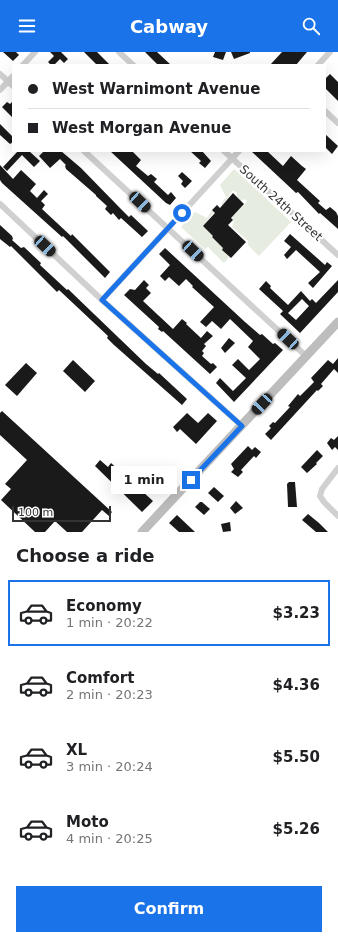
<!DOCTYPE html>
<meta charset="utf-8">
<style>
:root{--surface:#fff;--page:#f6f6f6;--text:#202124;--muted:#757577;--line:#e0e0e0;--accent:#1a73e8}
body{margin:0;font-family:"DejaVu Sans",sans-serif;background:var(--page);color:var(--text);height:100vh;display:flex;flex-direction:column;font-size:15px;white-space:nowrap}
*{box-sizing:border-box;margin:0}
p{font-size:13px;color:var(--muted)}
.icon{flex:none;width:22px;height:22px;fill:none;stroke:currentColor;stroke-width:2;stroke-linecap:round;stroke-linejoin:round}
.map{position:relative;height:480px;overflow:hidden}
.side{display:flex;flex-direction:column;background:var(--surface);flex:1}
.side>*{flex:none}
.hud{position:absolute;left:12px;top:12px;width:314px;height:88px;border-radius:0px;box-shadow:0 4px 16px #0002;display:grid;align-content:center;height:88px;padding:0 16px;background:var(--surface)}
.scale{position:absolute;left:12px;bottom:10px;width:99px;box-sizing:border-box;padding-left:4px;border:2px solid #333;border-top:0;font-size:11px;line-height:14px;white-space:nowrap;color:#333;-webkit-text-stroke:3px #fff;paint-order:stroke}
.end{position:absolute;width:18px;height:18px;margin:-9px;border:5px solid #1a73e8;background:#fff;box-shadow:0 0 0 2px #fff}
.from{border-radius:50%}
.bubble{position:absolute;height:28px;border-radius:0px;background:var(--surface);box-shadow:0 4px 16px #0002;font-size:13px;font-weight:700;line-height:28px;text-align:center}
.car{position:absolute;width:12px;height:24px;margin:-12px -6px;border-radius:5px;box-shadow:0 0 3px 1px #0007;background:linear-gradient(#222 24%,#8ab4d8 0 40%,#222 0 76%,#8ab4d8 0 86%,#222 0)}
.hud b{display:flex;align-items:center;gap:14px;height:38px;font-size:15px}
.hud b+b{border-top:1px solid var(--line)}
.hud i{width:10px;height:10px;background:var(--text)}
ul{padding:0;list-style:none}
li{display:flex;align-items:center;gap:12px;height:66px;margin:0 8px 6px;padding:0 8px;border:2px solid transparent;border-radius:0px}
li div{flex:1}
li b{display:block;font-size:15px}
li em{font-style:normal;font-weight:700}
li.selected{border-color:var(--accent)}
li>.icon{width:36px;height:36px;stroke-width:1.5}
h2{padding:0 16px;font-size:18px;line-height:48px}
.action{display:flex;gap:8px;margin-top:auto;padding:8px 16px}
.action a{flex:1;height:46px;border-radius:0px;background:var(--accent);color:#fff;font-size:16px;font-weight:700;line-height:46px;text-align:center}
header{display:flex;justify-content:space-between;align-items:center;height:52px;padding:0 16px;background:var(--accent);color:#fff;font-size:18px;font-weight:700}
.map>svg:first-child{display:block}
.green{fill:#e6ecdf}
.building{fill:#1a1a1a;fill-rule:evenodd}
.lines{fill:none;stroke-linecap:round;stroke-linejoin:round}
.street{stroke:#d0d0d0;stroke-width:6}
.secondary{stroke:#bdbdbd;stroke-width:9}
.route{stroke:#1a73e8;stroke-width:5}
.labels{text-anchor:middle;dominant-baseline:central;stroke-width:4;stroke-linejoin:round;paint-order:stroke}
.street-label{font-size:12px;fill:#333;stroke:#fff}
</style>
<header><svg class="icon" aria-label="menu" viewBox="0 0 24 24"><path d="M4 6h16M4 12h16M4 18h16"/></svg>Cabway<svg class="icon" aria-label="search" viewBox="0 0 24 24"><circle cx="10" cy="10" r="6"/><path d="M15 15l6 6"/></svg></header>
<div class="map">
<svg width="338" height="480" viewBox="0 0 338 480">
<rect width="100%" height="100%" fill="#fff"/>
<g class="green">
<path d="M234 117 291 170 259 204 248 193V189L232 175 234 169 231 166 245 152 247 149 244 147 241 149 237 144V141L233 138C229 143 227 148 222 153L221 152 226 145 220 133Z"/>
<polygon points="212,158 214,160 203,174 213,184 212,186 223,196 222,198 229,205 224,211 208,195 205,197 181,175 195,160 207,166"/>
</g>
<g class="building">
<polygon points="3,0 16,0 19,3 13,9"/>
<polygon points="50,0 61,0 68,7 64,11 60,7 54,13 51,13 48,10 54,4"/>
<polygon points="84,0 97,0 110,13 97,13"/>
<polygon points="145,0 157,0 171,13 158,13"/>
<polygon points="215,0 226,0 223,8 213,5"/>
<polygon points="231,0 250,0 250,1 234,7"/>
<polygon points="282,0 307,0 296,13 270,13"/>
<polygon points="330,22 338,30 338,49 325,36 325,27"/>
<polygon points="13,49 13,66 2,55 7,50 10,52"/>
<polygon points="0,72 13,85 13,90 10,92 0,83"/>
<polygon points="325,82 338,94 332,102 325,95"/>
<polygon points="18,99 29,99 40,109 34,115 22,103 7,119 3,115"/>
<polygon points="44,99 61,99 81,116 118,154 129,165 131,163 148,179 142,185 121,166 119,168 113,161 111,163 105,157 107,154 96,144 96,143 66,117 65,114 66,113 60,107 50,116 39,104"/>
<polygon points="110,99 132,99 141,108 136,114 148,124 151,122 157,127 154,130 168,143 171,140 176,146 170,153 166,151"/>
<polygon points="190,99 202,99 211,109 205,116 199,111 201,109"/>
<polygon points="251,99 267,99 283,114 291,104 302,114 306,117 297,128 320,149 318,151 326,158 330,155 336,160 338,164 338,177 320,161 319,162 298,140 296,141"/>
<polygon points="0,113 13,127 21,118 36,132 30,139 37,146 44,138 48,142 41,149 45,153 42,157 71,184 72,182 110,220 105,226 63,184 62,185 2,131 0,128"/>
<polygon points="182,120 192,129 185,136 181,132 183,129 178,124"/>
<polygon points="233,141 244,152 231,166 233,168 228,173 246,190 231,206 222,198 223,196 212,185 213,184 203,174 215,161 212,158 217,153 220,156"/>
<polygon points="0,173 12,184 13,187 12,188 21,196 24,195 41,211 40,213 67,238 68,237 146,312 158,322 159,321 187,347 182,353 114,293 107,286 108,284 59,238 57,240 11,194 10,195 0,187"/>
<polygon points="290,182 325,213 327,210 332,214 313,236 308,231 320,220 296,198 287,207 284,203 291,195 284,189"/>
<polygon points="165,196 245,270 260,283 262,282 273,292 275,291 283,298 234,350 216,331 220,326 233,339 246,326 232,313 238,307 249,318 260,307 248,295 253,289 230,267 221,277 212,269 206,275 200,270 214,255 192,235 193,234 186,227 179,234 169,225 165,229 160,224 170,213 159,202"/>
<polygon points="144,228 149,233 146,236 151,241 143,249 173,277 182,267 187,271 186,272 201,286 207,279 213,284 204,292 206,294 202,299 204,301 202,304 211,312 213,311 217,315 210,322 163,279 162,280 158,277 159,275 124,243 130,237 135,238"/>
<path d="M338 228V240L300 281 280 262 283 259 259 237 266 229 271 234 270 236 288 253 301 239 310 249 312 247 316 251ZM302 247 309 254 296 268 288 261Z"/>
<polygon points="229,286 235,291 225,301 221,296"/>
<polygon points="338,306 338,321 334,317 321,332 323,334 318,339 317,338 271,388 265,382 271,376 269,374 273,370 275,371 290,355 288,354 298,342 300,344 314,330 311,326 328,308 333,312"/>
<polygon points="73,308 95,329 85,340 63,319"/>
<polygon points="26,311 37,321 17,344 5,333"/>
<polygon points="2,359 112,460 109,464 102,458 82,480 67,480 55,469 45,480 35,480 1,448 11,437 5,432 27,408 0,383 0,361"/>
<polygon points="187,361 198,371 208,361 217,369 196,392 180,377 177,380 173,375"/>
<polygon points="338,384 338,398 335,395 332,398 327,391 331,386 334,388"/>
<polygon points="248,394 252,398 255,395 261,400 256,406 254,404 241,418 243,420 238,425 231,420 234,417 231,412"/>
<polygon points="317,398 323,404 316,411 317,412 307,421 301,415"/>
<polygon points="100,408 108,415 111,411 153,449 142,460 95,414"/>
<polygon points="289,430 295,430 297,455 288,455 287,432"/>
<polygon points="214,435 224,444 218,450 208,441"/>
<polygon points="236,449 243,456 235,462 230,456"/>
<polygon points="200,450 202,450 210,457 204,463 195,455"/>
<polygon points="308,462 319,471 328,480 316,480 302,468"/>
<polygon points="177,463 195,480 179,480 169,471"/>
<polygon points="230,470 231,479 223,480 221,472"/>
</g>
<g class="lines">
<g class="street">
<polyline points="119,0 133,13"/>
<polyline points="23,13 35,0"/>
<polyline points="318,13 330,0"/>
<polyline points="0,22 13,34"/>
<polyline points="0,38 13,24"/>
<polyline points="325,59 338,71"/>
<polyline points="84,99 306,304"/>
<polyline points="224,99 338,203"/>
<polyline points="0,152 102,248 242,374"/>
<polyline points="102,248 239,99"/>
<polyline points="338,416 322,437 320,444 324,450 338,464"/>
</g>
<polyline class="secondary" points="142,480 338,270"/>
</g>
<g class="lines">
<polyline class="route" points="182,161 102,248 242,374 191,428"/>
</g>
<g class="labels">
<g class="street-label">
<text transform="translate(281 151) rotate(42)">South 24th Street</text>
</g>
</g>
</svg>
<div class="scale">100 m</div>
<i class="end from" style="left:182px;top:161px"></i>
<i class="end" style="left:191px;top:428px"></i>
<div class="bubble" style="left:111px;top:414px;width:66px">1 min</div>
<i class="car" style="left:140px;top:150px;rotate:133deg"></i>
<i class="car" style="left:45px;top:194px;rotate:133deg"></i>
<i class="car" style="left:193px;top:199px;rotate:133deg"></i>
<i class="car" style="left:288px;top:287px;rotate:313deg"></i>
<i class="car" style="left:262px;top:352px;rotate:223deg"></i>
<div class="hud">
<b><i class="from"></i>West Warnimont Avenue</b>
<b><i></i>West Morgan Avenue</b>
</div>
</div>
<section class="side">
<h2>Choose a ride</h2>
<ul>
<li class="selected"><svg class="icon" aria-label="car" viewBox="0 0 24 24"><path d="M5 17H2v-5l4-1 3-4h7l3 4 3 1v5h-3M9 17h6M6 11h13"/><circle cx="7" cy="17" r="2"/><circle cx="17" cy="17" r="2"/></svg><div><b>Economy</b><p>1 min · 20:22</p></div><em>$3.23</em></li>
<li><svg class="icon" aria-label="car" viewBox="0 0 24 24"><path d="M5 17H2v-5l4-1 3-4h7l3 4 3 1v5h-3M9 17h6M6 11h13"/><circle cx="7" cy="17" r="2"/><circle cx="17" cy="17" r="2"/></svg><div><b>Comfort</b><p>2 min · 20:23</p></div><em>$4.36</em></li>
<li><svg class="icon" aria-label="car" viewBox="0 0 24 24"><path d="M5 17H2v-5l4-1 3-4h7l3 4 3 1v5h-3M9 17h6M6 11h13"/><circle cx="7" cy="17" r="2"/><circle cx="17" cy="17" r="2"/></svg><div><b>XL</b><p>3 min · 20:24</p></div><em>$5.50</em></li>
<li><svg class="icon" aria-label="car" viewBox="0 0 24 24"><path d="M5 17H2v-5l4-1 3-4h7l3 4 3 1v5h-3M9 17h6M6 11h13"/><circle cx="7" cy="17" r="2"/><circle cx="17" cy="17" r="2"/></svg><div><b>Moto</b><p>4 min · 20:25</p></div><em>$5.26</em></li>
</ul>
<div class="action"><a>Confirm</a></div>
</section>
